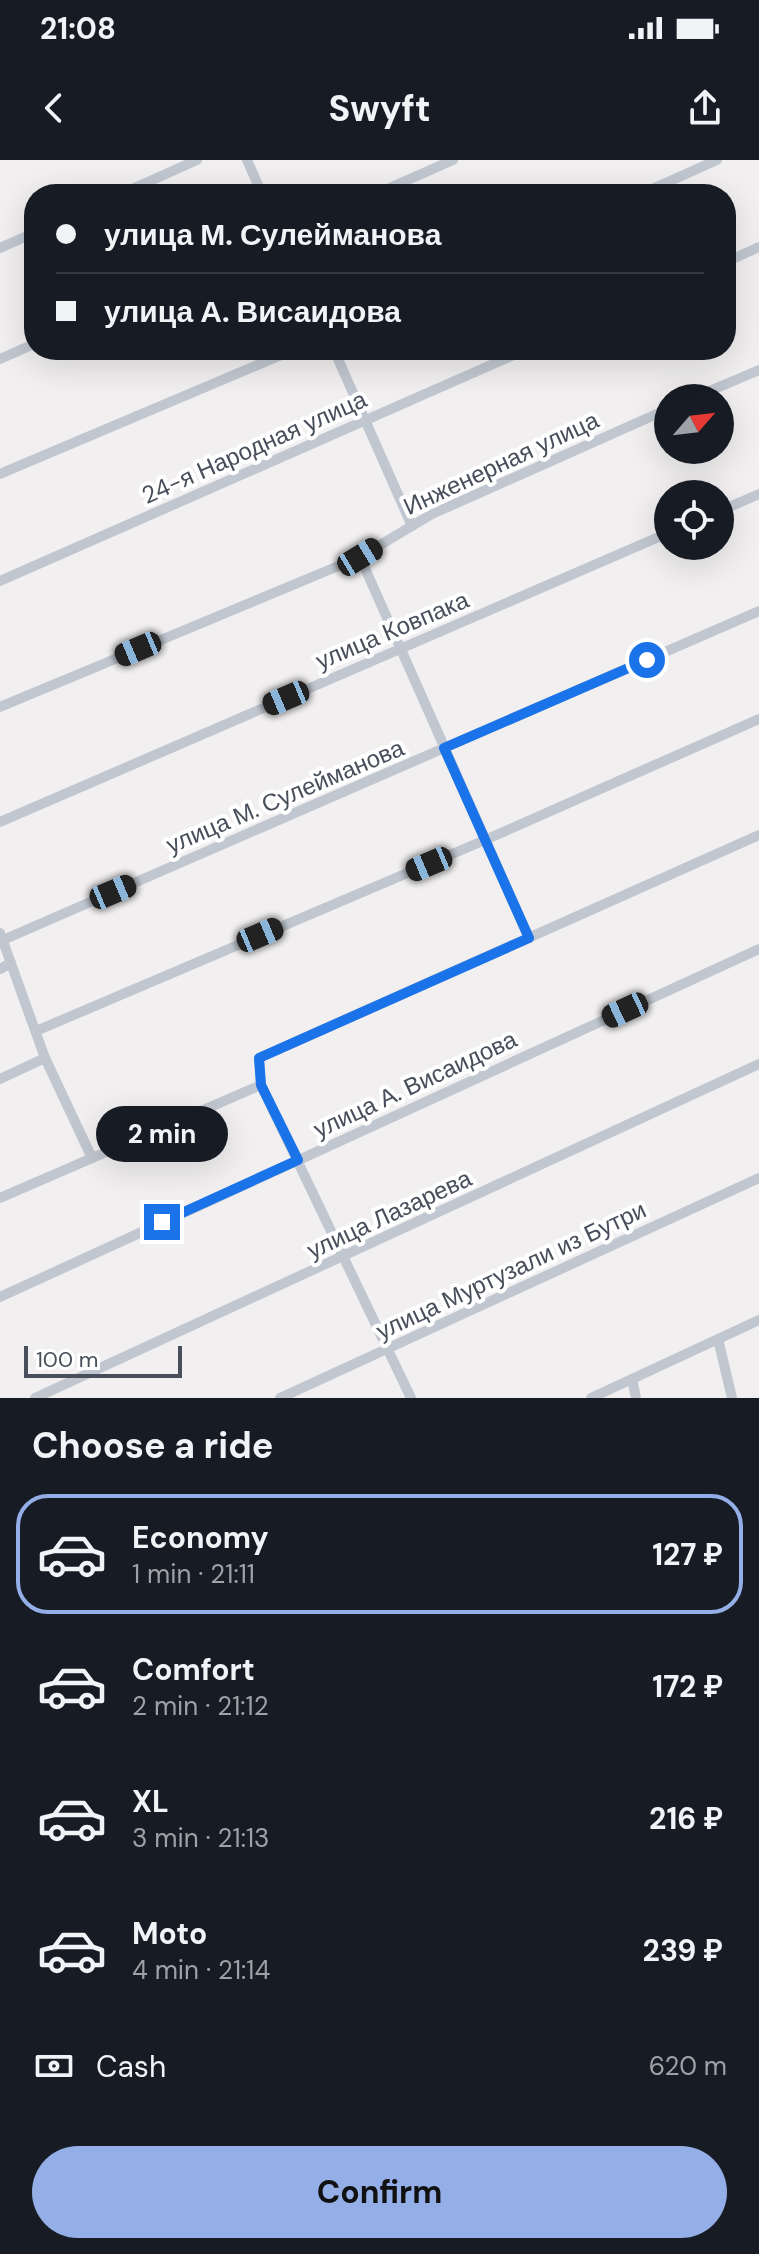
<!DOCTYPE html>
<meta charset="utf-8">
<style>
:root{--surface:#171b24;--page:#242831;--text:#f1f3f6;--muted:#9ea1a6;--line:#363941;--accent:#94afe8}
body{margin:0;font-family:"DM Sans",sans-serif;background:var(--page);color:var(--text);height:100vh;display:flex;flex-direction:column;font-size:30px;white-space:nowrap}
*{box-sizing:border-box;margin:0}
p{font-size:26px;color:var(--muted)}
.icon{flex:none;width:44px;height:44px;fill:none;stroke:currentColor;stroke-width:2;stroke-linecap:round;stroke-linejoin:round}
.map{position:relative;height:1238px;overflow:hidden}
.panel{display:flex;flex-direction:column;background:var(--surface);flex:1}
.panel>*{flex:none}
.top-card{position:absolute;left:24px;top:24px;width:712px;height:176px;border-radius:32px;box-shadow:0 8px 32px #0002;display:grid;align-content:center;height:176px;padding:0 32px;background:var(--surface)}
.needle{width:52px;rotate:62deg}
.fabs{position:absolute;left:654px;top:224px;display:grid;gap:16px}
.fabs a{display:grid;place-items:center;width:80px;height:80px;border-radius:50%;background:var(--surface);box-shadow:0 8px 32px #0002;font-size:40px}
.scale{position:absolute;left:24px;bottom:20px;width:158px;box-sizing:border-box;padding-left:8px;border:4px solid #484f5b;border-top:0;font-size:22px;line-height:28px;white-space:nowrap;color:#484f5b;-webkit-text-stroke:6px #fff;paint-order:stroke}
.end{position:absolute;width:36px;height:36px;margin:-18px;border:10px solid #1a73e8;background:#fff;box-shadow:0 0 0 4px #fff}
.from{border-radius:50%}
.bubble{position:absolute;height:56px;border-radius:28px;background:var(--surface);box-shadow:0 8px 32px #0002;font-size:26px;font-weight:700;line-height:56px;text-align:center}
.car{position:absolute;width:24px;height:48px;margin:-24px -12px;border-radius:10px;box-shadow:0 0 6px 2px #0007;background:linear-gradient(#222 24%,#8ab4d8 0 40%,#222 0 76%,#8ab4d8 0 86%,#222 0)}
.top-card b{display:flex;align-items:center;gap:28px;height:76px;font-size:30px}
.top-card b+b{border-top:2px solid var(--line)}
.top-card i{width:20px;height:20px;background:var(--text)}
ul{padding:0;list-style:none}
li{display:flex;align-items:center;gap:24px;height:120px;margin:0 16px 12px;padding:0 16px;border:4px solid transparent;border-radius:32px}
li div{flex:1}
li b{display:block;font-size:30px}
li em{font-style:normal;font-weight:700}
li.on{border-color:var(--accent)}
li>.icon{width:72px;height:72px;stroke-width:1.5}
h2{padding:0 32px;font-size:36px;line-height:96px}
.pay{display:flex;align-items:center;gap:20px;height:88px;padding:0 32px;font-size:30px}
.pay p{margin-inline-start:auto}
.cta{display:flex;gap:16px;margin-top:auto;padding:16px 32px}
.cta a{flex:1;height:92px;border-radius:48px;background:var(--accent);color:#111;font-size:32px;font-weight:700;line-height:92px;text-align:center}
.status{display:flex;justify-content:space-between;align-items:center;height:56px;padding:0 40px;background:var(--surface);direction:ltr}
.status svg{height:22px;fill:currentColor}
header{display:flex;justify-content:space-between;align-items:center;height:104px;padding:0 32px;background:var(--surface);font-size:36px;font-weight:700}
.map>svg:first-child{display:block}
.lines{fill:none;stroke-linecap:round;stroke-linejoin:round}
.minor{stroke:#c0c7d0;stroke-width:10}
.route{stroke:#1a73e8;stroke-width:10}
.labels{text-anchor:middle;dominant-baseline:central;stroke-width:8;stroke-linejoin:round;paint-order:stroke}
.street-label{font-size:24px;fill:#484f5b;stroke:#fff}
</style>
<div class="status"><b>21:08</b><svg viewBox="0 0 49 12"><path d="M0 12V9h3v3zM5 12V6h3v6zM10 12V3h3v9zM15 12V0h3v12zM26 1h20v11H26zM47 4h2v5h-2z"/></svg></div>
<header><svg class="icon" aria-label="back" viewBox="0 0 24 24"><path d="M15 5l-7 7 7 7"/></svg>Swyft<svg class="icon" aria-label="share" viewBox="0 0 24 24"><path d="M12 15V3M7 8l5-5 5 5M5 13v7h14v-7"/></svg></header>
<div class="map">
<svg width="759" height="1238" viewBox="0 0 759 1238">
<rect width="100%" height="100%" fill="#f1efef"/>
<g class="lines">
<g class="minor">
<polyline points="247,0 262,34"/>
<polyline points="121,34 197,0"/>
<polyline points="376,34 453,0"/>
<polyline points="641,34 717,0"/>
<polyline points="0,88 34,73"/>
<polyline points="726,102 759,87"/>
<polyline points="334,190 412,366"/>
<polyline points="0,199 34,184"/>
<polyline points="693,238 759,210"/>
<polyline points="0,314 293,190"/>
<polyline points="720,351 759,334"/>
<polyline points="360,397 529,778"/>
<polyline points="0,421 525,190"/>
<polyline points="0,547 360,397 432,354 668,249"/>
<polyline points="0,662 668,373"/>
<polyline points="0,773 45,898 92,998"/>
<polyline points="3,780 759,451"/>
<polyline points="0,809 11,803"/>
<polyline points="36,871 485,680 759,559"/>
<polyline points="0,919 45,898"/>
<polyline points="261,925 411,1238"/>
<polyline points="0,1038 261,925 259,898 759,675"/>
<polyline points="0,1137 759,789"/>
<polyline points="718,1179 732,1238"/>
<polyline points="632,1219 636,1238"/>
<polyline points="35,1238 759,904"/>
<polyline points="280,1238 759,1018"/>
<polyline points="591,1238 759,1160"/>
</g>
</g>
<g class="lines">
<polyline class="route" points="162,1062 298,1000 261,925 259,898 529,778 444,588 647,500"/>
</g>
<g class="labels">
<g class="street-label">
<text transform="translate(254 287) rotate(-24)">24-я Народная улица</text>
<text transform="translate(501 303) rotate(-25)">Инженерная улица</text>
<text transform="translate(392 470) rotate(-23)">улица Ковпака</text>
<text transform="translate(285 636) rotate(-23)">улица М. Сулейманова</text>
<text transform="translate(415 924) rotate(-25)">улица А. Висаидова</text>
<text transform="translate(389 1054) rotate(-25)">улица Лазарева</text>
<text transform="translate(511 1110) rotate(-25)">улица Муртузали из Бутри</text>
</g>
</g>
</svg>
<div class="fabs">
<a><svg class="needle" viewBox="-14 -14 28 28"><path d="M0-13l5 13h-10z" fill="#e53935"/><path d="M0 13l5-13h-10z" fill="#9ea1a6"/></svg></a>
<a><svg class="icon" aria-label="locate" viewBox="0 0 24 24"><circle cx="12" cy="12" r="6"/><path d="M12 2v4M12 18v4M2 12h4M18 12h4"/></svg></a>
</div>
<div class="scale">100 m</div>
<i class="end from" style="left:647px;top:500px"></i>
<i class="end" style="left:162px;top:1062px"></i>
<div class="bubble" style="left:96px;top:946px;width:132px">2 min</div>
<i class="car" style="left:360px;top:397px;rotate:59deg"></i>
<i class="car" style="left:138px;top:489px;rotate:247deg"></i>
<i class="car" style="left:286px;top:538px;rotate:247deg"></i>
<i class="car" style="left:429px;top:704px;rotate:247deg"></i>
<i class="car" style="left:113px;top:732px;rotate:67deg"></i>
<i class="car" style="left:260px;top:775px;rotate:67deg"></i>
<i class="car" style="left:625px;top:850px;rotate:245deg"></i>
<div class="top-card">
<b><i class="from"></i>улица М. Сулейманова</b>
<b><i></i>улица А. Висаидова</b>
</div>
</div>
<section class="panel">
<h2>Choose a ride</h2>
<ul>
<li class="on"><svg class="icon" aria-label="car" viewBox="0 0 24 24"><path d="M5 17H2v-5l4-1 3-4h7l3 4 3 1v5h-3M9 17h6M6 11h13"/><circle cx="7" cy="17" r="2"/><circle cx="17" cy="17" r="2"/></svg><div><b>Economy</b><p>1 min · 21:11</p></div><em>127 ₽</em></li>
<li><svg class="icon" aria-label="car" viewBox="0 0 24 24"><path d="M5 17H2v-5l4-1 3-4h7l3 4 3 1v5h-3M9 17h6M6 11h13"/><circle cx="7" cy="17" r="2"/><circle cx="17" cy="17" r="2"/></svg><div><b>Comfort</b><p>2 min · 21:12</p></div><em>172 ₽</em></li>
<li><svg class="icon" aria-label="car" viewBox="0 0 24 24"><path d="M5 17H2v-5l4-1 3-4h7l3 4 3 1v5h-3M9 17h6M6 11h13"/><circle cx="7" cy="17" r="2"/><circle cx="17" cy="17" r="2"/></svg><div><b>XL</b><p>3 min · 21:13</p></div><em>216 ₽</em></li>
<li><svg class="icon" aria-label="car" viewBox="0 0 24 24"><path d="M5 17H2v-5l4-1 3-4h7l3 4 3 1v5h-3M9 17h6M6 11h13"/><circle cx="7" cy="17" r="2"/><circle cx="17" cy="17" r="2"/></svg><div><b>Moto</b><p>4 min · 21:14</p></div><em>239 ₽</em></li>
</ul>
<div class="pay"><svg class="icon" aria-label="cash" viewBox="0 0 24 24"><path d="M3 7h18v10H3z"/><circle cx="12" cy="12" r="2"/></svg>Cash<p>620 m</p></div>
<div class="cta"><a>Confirm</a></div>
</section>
